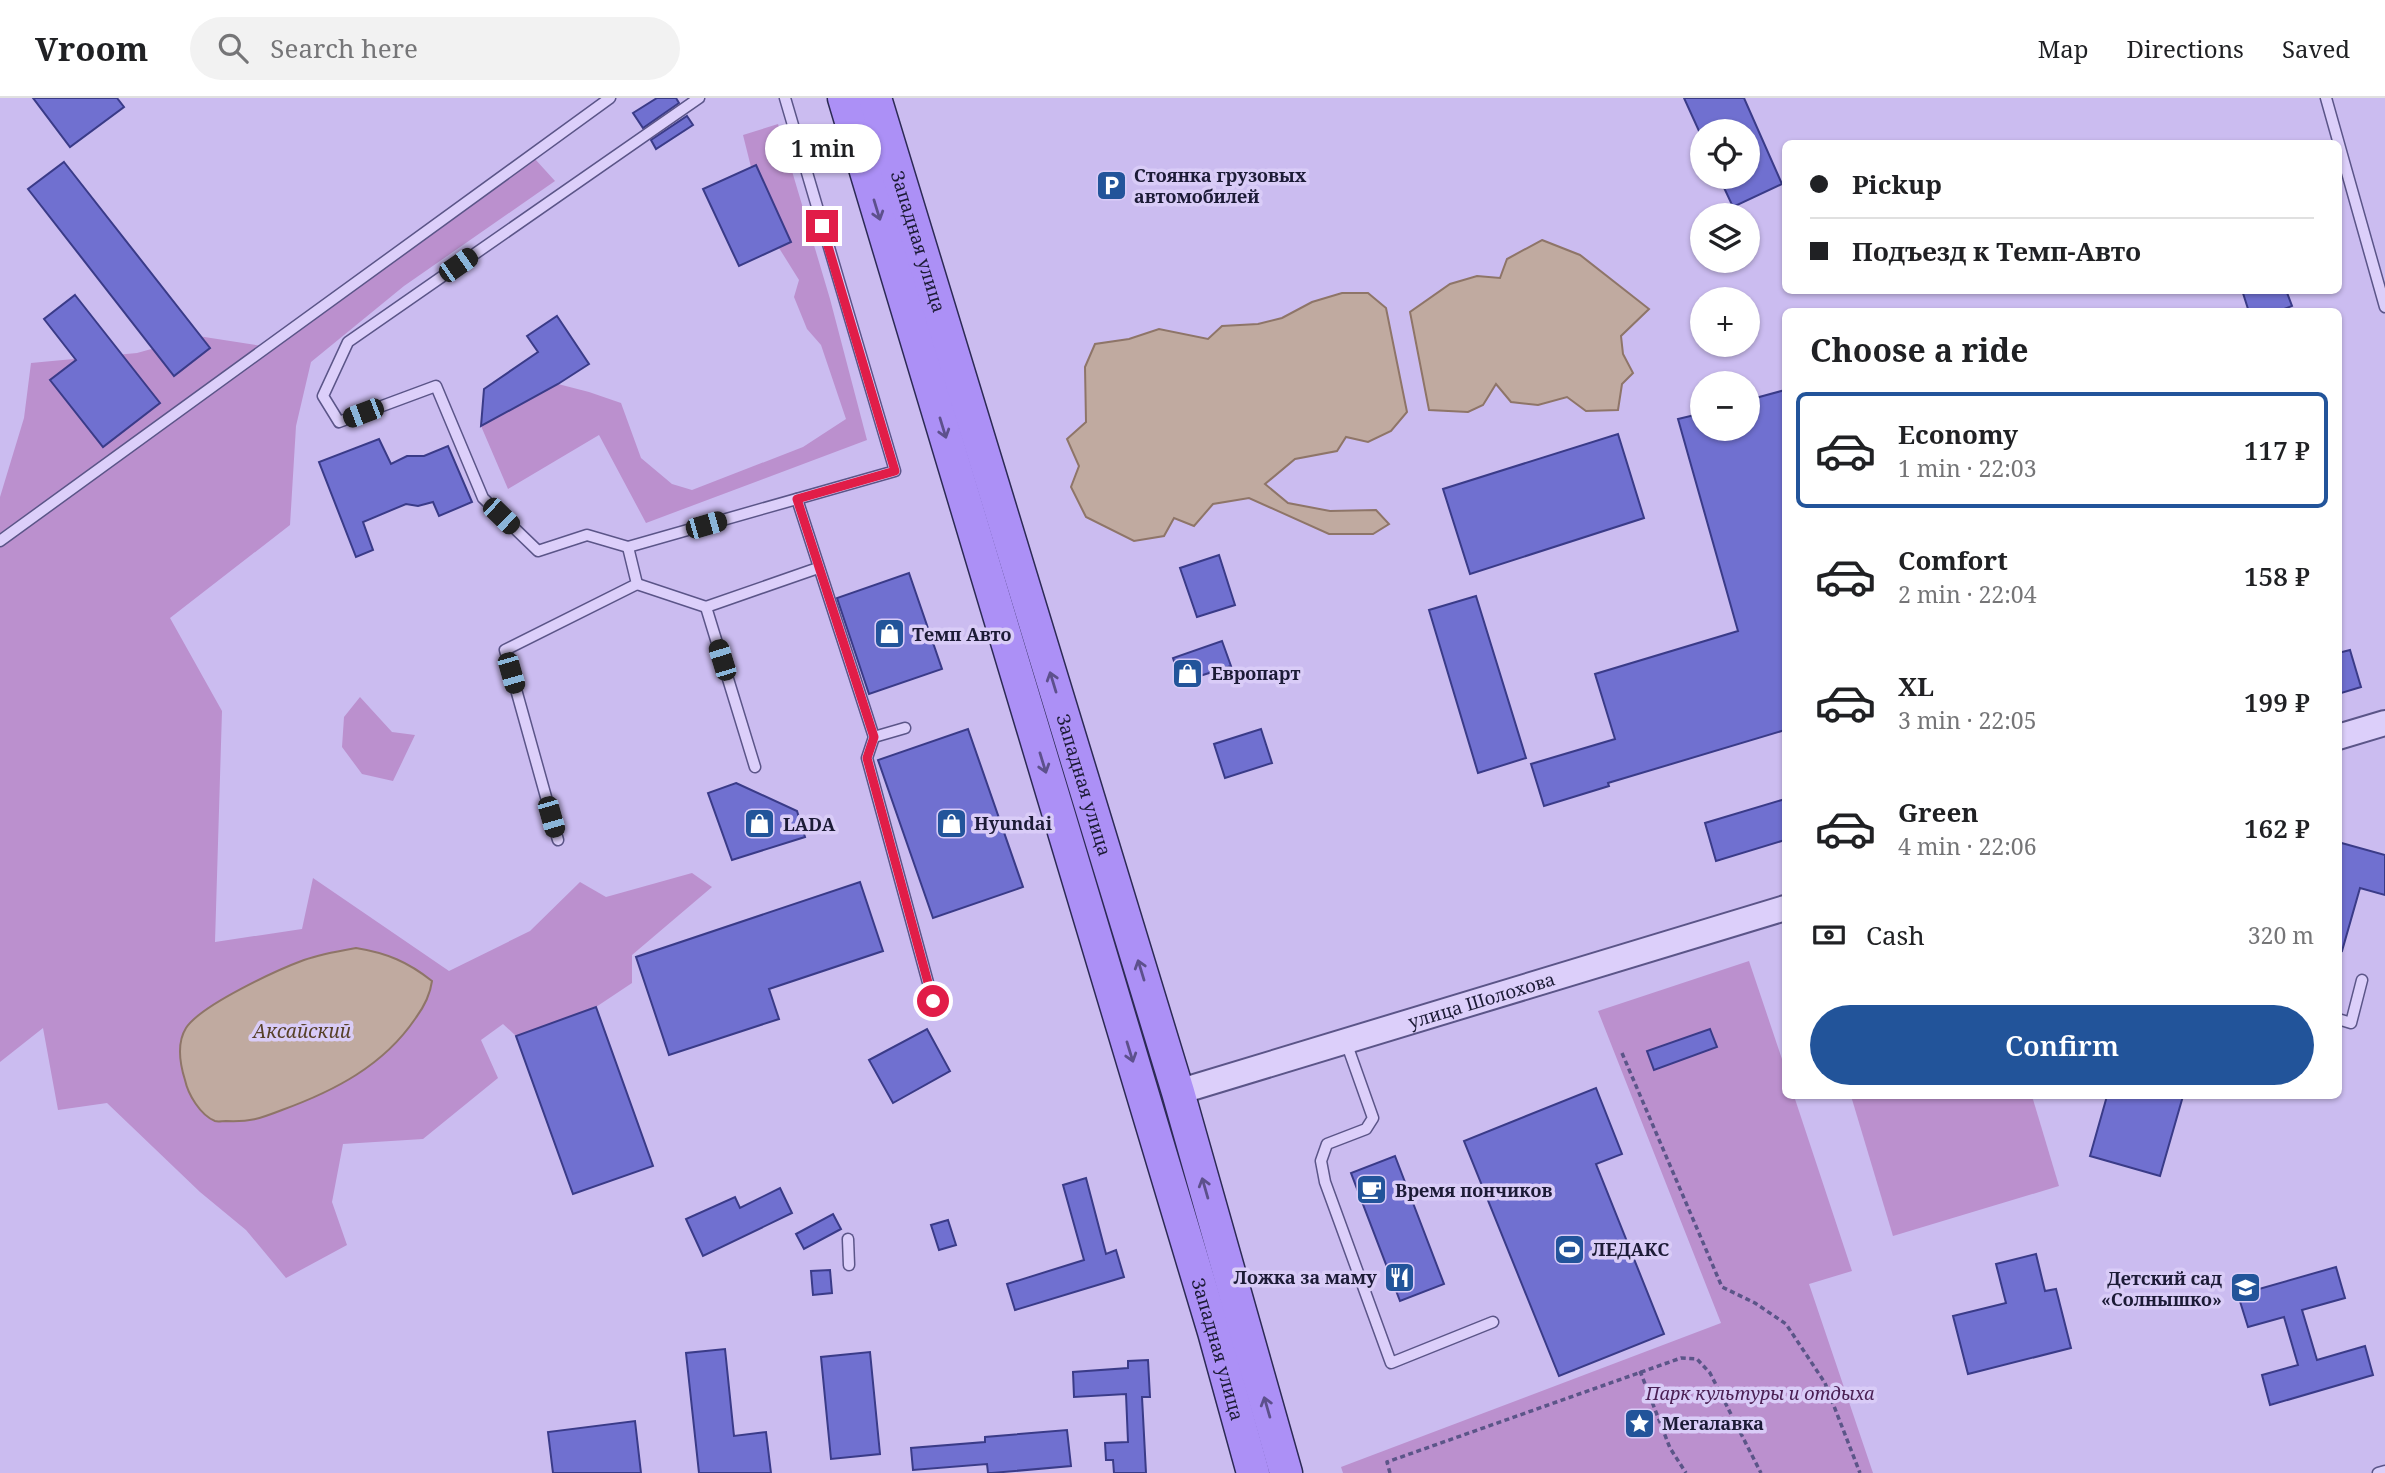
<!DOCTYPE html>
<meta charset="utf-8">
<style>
:root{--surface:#fff;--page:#f2f2f2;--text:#202124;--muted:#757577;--line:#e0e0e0;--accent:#22549a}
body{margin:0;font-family:"Noto Serif",serif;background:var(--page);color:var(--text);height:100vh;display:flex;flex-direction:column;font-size:26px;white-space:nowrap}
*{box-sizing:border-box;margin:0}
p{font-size:23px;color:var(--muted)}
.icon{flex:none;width:38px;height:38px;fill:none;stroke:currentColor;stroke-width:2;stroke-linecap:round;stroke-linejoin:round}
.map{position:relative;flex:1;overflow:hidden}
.panel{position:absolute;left:1782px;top:210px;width:560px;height:791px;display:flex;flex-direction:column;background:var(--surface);border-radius:10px;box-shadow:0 2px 5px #0004}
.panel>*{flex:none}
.hud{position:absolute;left:1782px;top:42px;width:560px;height:154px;border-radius:10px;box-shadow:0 2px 5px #0004;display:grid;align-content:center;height:154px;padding:0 28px;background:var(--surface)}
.fabs{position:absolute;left:1690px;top:21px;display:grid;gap:14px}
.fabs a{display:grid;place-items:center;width:70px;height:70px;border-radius:50%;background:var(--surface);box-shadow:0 2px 5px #0004;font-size:35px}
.end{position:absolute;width:32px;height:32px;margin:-16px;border:9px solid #e11d48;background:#fff;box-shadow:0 0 0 4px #fff}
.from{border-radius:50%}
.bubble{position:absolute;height:49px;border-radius:24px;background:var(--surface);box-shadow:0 2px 5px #0004;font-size:23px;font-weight:600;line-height:49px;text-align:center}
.car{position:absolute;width:21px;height:42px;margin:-21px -10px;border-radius:9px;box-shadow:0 0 5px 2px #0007;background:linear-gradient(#222 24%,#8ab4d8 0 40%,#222 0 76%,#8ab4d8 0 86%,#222 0)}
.hud b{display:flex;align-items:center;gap:24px;height:66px;font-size:26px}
.hud b+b{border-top:2px solid var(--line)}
.hud i{width:18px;height:18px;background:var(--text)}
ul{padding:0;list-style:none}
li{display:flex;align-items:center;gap:21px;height:116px;margin:0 14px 10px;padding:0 14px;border:4px solid transparent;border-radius:10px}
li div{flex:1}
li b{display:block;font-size:26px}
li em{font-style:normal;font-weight:600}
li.active{border-color:var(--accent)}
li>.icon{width:63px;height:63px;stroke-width:1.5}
h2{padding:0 28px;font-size:32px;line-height:84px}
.pay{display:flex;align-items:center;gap:18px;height:77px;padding:0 28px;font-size:26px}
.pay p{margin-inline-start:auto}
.button{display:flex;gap:14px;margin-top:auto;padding:14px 28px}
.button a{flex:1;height:80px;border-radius:42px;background:var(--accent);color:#fff;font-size:28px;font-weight:600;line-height:80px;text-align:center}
header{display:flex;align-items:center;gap:42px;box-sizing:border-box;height:98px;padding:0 35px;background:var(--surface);border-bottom:2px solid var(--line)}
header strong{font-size:33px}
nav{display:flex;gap:38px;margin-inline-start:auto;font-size:24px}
.search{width:490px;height:63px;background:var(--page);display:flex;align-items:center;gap:18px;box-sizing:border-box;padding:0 24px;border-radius:38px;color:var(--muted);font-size:26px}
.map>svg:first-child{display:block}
.green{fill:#bb90ce}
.water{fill:#c0aaa0;stroke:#8e7568;stroke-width:2}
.building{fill:#7070d0;stroke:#3a3b88;stroke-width:2}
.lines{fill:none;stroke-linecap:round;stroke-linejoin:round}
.service-casing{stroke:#5b5588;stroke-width:13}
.tertiary-casing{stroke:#5b5588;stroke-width:28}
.primary-casing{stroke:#2c2a55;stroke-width:35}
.path{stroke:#5b5588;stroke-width:3.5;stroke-dasharray:5 3.5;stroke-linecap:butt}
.service{stroke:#dccffa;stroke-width:10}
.tertiary{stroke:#dccffa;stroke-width:24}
.primary{stroke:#ac90f6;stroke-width:32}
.oneway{stroke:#5d508c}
.route{stroke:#e11d48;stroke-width:9}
.labels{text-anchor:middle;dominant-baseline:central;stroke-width:7;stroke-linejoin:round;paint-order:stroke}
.poi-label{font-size:18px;font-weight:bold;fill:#1c1b36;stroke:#d9ccf7;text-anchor:start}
.street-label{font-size:18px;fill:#1c1b36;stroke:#d9ccf7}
.park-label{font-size:18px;font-style:italic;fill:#4b2054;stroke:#d9ccf7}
.water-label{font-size:19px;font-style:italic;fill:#574129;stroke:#d9ccf7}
</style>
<header>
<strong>Vroom</strong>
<div class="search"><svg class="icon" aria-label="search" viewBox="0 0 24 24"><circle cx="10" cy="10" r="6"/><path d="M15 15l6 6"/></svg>Search here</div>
<nav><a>Map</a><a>Directions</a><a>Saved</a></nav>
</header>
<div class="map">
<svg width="2385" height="1375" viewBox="0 0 2385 1375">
<rect width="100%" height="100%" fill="#cbbcf0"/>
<g class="green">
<polygon points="778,26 830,201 867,342 646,425 599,337 508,391 481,328 558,286 589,294 621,305 641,360 672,386 692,392 803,349 846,321 821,247 807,231 794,199 799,182 779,150 791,144 756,67 751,69 743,37"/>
<polygon points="535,61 555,83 404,188 311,264 296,328 290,427 170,520 222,613 215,844 302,831 313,780 449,873 530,833 580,784 606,799 692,775 712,789 632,857 632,885 596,909 516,938 503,926 481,942 498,980 423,1041 343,1046 332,1104 347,1147 286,1180 246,1132 200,1094 107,1005 58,1012 43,930 0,964 0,399 24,320 31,265 137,255 198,238 268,249"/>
<polygon points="360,599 392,634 415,637 393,683 362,676 342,649 344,619"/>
<polygon points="1749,863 1785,970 1785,998 1794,998 1852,1173 1809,1186 1873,1375 1343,1375 1341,1369 1721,1225 1598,913"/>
<polygon points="1851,998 2032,998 2059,1088 1893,1138"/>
</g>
<g class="water">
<polygon points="1542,142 1580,157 1649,211 1621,238 1623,256 1633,275 1622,286 1618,312 1586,313 1567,299 1538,307 1511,304 1496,286 1483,307 1468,314 1429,312 1410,214 1450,186 1477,178 1500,180 1507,161"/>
<polygon points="1342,195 1368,195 1386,210 1407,314 1391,333 1368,344 1346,339 1337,353 1295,361 1265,386 1288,405 1330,413 1376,412 1389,426 1373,436 1329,436 1249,400 1213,406 1194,428 1174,420 1164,438 1134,443 1086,419 1071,389 1079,368 1067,341 1086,324 1085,269 1095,246 1129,241 1159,231 1208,241 1222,228 1258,226 1282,220 1312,204"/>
<path d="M356 850C387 855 408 864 432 883 430 898 424 909 415 921 383 968 334 993 282 1012 259 1021 250 1024 226 1023 222 1023 218 1024 215 1023 200 1017 188 996 185 982 180 966 176 946 186 930 201 907 277 872 304 862 321 856 339 853 356 850Z"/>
</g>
<g class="building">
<polygon points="33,0 117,0 124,9 70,49"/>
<polygon points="657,0 676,0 679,5 643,30 633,15"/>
<polygon points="1684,0 1744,0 1782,86 1733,109 1719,79 1748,79 1748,33 1699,33"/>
<polygon points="687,18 693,27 656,51 651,42"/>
<polygon points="64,64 210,250 174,278 28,91"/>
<polygon points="756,67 791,144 739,168 703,91"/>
<polygon points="2242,192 2286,192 2292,208 2276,214 2249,214"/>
<polygon points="75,197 160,305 103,349 50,282 76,262 44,221"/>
<polygon points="557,218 589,266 558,286 481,328 484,291 538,254 527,238"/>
<polygon points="1785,292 1785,632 1608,685 1609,688 1544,708 1531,666 1615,641 1595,576 1738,533 1678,321 1703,315 1703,331 1748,331 1748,302"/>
<polygon points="1618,336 1644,420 1470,476 1443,391"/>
<polygon points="379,341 391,366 407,358 424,358 448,348 472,404 439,418 433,404 418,408 406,406 363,424 373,452 356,459 319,364"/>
<polygon points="1219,457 1235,507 1197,519 1180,470"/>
<polygon points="909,475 942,571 869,596 837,500"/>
<polygon points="1476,498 1526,660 1478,675 1429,512"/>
<polygon points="1222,543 1231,568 1181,584 1173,560"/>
<polygon points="2350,552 2361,589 2338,596 2338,555"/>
<polygon points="968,631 1023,789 933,820 878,662"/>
<polygon points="1261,631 1272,665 1225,680 1214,646"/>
<polygon points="736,685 797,713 805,739 732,762 708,695"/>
<polygon points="1785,701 1785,742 1716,763 1705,725"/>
<polygon points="2338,744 2385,757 2385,797 2360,790 2342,853 2338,852"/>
<polygon points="860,784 883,853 769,891 779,921 669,957 636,859"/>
<polygon points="596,909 653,1068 573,1096 516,938"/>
<polygon points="927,931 950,973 893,1005 869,962"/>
<polygon points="1710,931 1717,949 1654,972 1647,953"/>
<polygon points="1596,990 1622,1056 1596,1066 1664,1236 1559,1278 1464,1043"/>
<polygon points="2107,998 2183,998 2160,1078 2090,1058"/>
<polygon points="1395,1058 1444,1186 1400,1203 1351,1075"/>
<polygon points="1086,1080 1106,1156 1116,1152 1124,1179 1015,1212 1007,1186 1084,1162 1063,1087"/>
<polygon points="780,1090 792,1115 703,1158 686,1121 735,1099 740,1110"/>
<polygon points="833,1116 841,1131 804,1151 796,1136"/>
<polygon points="948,1122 956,1147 939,1152 931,1127"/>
<polygon points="2036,1156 2045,1193 2056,1191 2071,1250 1968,1276 1953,1218 2006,1205 1996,1166"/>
<polygon points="2336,1169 2345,1200 2302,1212 2317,1262 2365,1248 2373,1277 2270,1307 2262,1277 2298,1267 2284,1219 2248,1229 2238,1197"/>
<polygon points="830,1172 832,1195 813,1197 811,1173"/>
<polygon points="725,1251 734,1338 766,1334 771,1375 699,1375 686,1255"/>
<polygon points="870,1254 880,1356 831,1361 821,1259"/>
<polygon points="1148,1262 1150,1299 1142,1299 1146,1375 1114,1375 1113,1362 1106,1362 1105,1345 1128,1344 1126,1296 1074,1299 1073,1274 1128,1270 1128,1263"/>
<polygon points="635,1323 641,1375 553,1375 548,1334"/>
<polygon points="1067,1332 1071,1368 992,1375 988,1375 987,1366 913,1372 911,1350 985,1344 985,1339"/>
</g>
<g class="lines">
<defs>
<g id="service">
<polyline points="2326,0 2385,209"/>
<polyline points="797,401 874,639 905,630"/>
<polyline points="0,443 610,0"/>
<polyline points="628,449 587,437 538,453 483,400 436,288 339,324 323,298 348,244 699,0"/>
<polyline points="637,486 706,509"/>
<polyline points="874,639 867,660 933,903"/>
<polyline points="755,669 706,509 818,470"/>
<polyline points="558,742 505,552 637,486 628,449 895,373 785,0"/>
<polyline points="2338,921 2351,925 2362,882"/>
<polyline points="1346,944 1373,1020 1366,1031 1327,1046 1321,1063 1325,1084 1391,1265 1493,1224"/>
<polyline points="848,1141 849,1167"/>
<polyline points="2378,1375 2385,1373"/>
</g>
<g id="tertiary">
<polyline points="2338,639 2385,625"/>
<path id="s1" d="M1178 994 1785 810"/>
</g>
<g id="primary">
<path id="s2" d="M844 0 1214 1234 1253 1375"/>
<path id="s3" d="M875 0 1178 994 1286 1375"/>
</g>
</defs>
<use href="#service" class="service-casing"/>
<use href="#tertiary" class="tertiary-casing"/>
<use href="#primary" class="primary-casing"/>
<g class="path">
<polyline points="1622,955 1722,1189 1755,1205 1786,1226 1825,1285 1860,1375"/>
<polyline points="1640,1273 1670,1350 1686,1375"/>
<polyline points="1390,1375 1387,1364 1681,1260 1697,1261 1710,1275 1761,1375"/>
</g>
<use href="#service" class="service"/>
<use href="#tertiary" class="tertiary"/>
<use href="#primary" class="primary"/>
</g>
<defs><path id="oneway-shaft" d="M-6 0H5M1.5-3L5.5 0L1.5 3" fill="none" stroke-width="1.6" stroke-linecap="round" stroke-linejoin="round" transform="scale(1.75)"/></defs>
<g class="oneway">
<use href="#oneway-shaft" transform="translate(877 112) rotate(73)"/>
<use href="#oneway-shaft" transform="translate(943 330) rotate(73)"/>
<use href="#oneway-shaft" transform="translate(1053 584) rotate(-107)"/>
<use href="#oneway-shaft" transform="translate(1043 665) rotate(73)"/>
<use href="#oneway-shaft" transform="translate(1141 872) rotate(-107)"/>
<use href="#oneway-shaft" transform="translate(1130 954) rotate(73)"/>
<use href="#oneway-shaft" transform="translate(1205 1090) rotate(-106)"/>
<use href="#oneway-shaft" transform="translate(1267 1309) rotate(-106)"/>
</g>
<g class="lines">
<polyline class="route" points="822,128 895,373 797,401 874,639 867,660 933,903"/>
</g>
<defs>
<symbol id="parking-square" viewBox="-11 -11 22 22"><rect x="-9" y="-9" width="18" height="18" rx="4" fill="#22549a" stroke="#d9ccf7"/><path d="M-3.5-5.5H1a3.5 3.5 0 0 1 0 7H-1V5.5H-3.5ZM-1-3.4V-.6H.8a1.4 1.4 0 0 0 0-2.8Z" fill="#fff"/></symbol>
<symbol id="shop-square" viewBox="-11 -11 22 22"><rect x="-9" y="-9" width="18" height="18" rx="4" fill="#22549a" stroke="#d9ccf7"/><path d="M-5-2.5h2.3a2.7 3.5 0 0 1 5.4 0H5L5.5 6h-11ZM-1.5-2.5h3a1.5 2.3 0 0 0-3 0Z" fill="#fff"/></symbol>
<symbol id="cafe-square" viewBox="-11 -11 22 22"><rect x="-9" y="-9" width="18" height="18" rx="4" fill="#22549a" stroke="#d9ccf7"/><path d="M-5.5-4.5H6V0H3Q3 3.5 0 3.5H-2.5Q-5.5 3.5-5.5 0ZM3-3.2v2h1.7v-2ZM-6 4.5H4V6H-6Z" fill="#fff"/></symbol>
<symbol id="stadium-square" viewBox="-11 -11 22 22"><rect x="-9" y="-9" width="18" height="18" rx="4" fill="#22549a" stroke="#d9ccf7"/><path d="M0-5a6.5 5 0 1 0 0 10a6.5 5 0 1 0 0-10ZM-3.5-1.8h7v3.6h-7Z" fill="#fff"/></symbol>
<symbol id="restaurant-square" viewBox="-11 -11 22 22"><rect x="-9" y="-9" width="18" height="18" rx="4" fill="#22549a" stroke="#d9ccf7"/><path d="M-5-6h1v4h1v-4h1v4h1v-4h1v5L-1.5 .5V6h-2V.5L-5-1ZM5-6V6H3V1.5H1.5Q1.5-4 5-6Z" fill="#fff"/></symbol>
<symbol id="school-square" viewBox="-11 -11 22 22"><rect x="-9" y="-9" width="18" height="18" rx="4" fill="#22549a" stroke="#d9ccf7"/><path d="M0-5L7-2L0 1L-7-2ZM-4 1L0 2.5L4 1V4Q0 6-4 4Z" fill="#fff"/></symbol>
<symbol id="sight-square" viewBox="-11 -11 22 22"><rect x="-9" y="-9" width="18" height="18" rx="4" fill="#22549a" stroke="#d9ccf7"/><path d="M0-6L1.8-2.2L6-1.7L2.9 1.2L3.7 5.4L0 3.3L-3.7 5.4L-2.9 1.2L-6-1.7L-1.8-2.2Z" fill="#fff"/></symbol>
</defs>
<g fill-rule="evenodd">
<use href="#parking-square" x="1094" y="70" width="35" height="35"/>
<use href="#shop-square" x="872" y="518" width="35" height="35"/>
<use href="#shop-square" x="1170" y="558" width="35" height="35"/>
<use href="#shop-square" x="934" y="708" width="35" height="35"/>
<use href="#shop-square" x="742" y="708" width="35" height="35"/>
<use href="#cafe-square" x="1354" y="1074" width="35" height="35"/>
<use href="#stadium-square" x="1552" y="1134" width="35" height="35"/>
<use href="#restaurant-square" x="1382" y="1162" width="35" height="35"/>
<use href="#school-square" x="2228" y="1172" width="35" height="35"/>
<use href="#sight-square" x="1622" y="1308" width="35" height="35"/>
</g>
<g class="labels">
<g class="poi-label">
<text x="1134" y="77">Стоянка грузовых<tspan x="1134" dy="21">автомобилей</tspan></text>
<text x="912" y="536">Темп Авто</text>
<text x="1211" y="575">Европарт</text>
<text x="974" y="725">Hyundai</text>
<text x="783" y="726">LADA</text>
<text x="1395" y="1092">Время пончиков</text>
<text x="1592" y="1151">ЛЕДАКС</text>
<text x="1377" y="1179" text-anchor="end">Ложка за маму</text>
<text x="2222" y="1180" text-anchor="end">Детский сад<tspan x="2222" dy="21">«Солнышко»</tspan></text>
<text x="1662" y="1325">Мегалавка</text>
</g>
<g class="street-label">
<text stroke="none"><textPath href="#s3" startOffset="150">Западная улица</textPath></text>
<text stroke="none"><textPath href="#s3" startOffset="718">Западная улица</textPath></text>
<text stroke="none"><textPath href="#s1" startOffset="317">улица Шолохова</textPath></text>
<text stroke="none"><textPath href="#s2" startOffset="1306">Западная улица</textPath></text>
</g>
<g class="park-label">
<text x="1760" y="1295">Парк культуры и отдыха</text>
</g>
<g class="water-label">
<text x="302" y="933">Аксайский</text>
</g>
</g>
</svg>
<div class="fabs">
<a><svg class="icon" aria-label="locate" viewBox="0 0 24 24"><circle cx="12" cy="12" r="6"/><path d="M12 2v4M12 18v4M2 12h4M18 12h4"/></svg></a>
<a><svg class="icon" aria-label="layers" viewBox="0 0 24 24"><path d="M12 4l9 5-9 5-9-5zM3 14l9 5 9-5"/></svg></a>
<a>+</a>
<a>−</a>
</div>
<i class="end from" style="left:933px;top:903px"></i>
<i class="end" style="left:822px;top:128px"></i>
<div class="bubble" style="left:765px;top:26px;width:116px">1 min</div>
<i class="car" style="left:458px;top:167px;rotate:55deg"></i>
<i class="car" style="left:363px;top:315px;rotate:249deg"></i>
<i class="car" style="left:501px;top:418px;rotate:134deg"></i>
<i class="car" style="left:706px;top:427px;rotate:74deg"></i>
<i class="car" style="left:722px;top:562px;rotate:343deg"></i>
<i class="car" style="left:511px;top:575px;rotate:164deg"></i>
<i class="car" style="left:551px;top:719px;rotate:164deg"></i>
<div class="hud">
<b><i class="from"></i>Pickup</b>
<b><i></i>Подъезд к Темп-Авто</b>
</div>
<section class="panel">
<h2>Choose a ride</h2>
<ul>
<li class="active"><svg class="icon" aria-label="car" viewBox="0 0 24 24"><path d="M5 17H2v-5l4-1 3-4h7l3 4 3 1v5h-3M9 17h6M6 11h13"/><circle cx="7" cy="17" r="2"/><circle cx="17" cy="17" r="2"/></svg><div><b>Economy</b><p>1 min · 22:03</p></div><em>117 ₽</em></li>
<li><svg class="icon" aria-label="car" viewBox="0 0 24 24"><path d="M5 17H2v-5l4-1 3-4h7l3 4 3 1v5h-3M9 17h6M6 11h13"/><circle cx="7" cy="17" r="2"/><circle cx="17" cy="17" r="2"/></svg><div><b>Comfort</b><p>2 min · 22:04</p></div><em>158 ₽</em></li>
<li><svg class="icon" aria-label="car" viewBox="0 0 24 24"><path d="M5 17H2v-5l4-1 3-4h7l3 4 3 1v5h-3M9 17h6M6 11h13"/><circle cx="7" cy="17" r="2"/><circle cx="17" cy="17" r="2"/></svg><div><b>XL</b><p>3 min · 22:05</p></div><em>199 ₽</em></li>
<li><svg class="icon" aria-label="car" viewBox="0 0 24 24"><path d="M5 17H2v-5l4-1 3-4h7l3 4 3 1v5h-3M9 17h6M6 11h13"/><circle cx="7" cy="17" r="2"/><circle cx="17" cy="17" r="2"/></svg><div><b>Green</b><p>4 min · 22:06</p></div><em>162 ₽</em></li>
</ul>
<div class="pay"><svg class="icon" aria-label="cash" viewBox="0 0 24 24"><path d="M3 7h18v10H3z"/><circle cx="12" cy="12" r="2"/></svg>Cash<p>320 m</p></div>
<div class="button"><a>Confirm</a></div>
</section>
</div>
